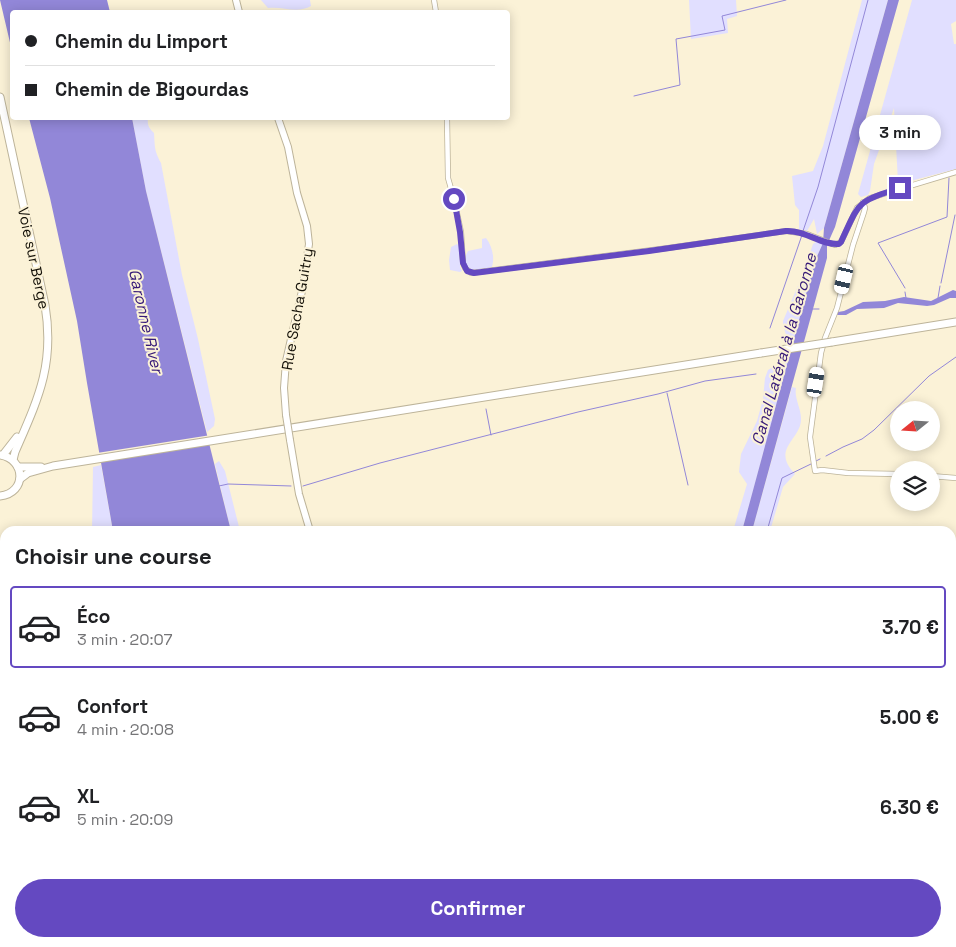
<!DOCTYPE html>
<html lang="fr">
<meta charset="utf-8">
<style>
:root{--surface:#fff;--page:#f6f6f6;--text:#202124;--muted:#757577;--line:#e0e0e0;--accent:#6449c1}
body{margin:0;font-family:"Space Grotesk",sans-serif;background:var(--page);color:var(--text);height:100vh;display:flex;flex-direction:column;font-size:19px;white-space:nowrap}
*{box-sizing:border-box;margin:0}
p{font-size:16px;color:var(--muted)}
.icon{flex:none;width:28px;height:28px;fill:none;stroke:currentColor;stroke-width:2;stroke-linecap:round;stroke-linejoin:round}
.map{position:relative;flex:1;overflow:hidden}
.details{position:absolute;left:0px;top:526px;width:956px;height:421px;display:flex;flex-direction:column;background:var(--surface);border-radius:15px 15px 0 0;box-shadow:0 2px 12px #0003}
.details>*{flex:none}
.hud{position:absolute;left:10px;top:10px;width:500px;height:110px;border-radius:5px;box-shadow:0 2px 12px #0003;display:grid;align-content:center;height:110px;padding:0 15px;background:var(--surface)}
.needle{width:32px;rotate:252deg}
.tools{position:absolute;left:890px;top:401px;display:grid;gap:10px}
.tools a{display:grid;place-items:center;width:50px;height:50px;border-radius:50%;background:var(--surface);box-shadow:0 2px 12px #0003;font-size:25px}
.end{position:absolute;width:22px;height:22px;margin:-11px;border:6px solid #6449c1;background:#fff;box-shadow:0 0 0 2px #fff}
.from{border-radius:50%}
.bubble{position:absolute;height:35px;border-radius:18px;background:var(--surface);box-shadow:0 2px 12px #0003;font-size:16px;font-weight:700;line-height:35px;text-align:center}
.car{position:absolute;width:15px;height:30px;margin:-15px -8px;border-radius:6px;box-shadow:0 0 4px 1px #0007;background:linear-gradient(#fff 24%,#345 0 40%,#fff 0 76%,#345 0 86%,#fff 0)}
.hud b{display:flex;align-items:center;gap:18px;height:48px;font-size:19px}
.hud b+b{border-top:1px solid var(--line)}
.hud i{width:12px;height:12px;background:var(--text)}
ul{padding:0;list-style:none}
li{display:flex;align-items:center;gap:15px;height:82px;margin:0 10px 8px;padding:0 5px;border:2px solid transparent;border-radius:5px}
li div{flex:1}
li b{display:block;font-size:19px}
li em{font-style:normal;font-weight:700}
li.selected{border-color:var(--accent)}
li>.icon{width:45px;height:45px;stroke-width:1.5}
h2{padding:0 15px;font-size:22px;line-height:60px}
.action{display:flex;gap:10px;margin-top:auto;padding:10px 15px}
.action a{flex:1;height:58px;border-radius:30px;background:var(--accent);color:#fff;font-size:20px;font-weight:700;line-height:58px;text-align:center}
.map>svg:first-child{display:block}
.green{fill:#e1dfff}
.water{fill:#9287d8}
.pier{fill:#fbf2d7}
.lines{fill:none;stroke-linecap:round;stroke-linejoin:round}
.stream{stroke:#9287d8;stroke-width:1}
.street-casing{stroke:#bdb49a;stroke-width:6}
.secondary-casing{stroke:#bdb49a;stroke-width:8}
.primary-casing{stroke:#bdb49a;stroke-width:9}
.street{stroke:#fff;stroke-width:4.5}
.secondary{stroke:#fff;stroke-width:6}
.primary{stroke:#fff;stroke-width:7}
.secondary-bridge-casing{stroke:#bdb49a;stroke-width:8;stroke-linecap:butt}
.primary-bridge-casing{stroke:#bdb49a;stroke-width:9;stroke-linecap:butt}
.secondary-bridge{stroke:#fff;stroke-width:6}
.primary-bridge{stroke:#fff;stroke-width:7}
.route{stroke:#6449c1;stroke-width:6}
.labels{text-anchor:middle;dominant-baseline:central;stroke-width:4;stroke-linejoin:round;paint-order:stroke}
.street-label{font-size:15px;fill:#16130a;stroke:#fbf2d7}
.water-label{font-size:16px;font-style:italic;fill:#361978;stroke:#fbf2d7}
</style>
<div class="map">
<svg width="956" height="947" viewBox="0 0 956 947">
<rect width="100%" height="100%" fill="#fbf2d7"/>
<g class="green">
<path d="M261 0H310L311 6C297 14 283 6 268 8Z"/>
<polygon points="689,0 736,0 737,16 727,19 728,33 691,39"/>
<polygon points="862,0 888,0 824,228 817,234 814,219 807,231 799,229 799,210 795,205 792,176 813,171 823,146"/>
<polygon points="912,0 956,0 956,21 951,24 954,44 956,44 956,169 899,184 898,182 894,108 874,164 870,191 868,195 861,197 858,194"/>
<path d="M132 118H148C147 125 149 128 154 133 155 147 154 150 161 163L182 275 198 339 215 419 214 426 207 432 146 191Z"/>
<path d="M486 238C492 246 495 257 492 267 485 271 473 272 466 266V255L468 251 482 248V239Z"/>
<polygon points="816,242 823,243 815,261 749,506 742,531 733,531 747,484 739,472 741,454 757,421 763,399 765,378 768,370 779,363 788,341 783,325 783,321 802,276 813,244"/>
<polygon points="457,244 460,247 460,267 462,271 460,272 450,270 449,260 451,247"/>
<path d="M792 387 796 388C794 398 801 408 801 418 802 440 770 448 795 474L783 487 770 531H752Z"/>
<polygon points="219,461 225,471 240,531 231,531 215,464"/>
<polygon points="101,465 113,531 92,531 93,467"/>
<polygon points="19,943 169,942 169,947 19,947"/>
</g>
<g class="water">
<polygon points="0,0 107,0 110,12 12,12 12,51"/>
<polygon points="888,0 899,0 835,227 827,245 827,258 752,531 742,531 815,261 823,243 824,228"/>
<polygon points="29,118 132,118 146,191 231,531 113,531 87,383 77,321 50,198"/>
<polygon points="953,290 956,291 956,298 950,298 934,305 927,306 898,303 884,308 857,309 846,315 837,315 838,312 844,311 863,302 885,301 904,297 931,301"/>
<polygon points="279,942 280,947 175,947 174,943"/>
</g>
<polygon class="pier" points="211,435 213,444 98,462 97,453"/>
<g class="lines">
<g class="stream">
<polyline points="634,96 680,85 676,39 725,30 722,16 786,0"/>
<polyline points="803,231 818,187 868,0"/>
<polyline points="941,283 955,215"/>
<polyline points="905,288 878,243 947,217 949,178"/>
<polyline points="905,292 906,298"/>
<polyline points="938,298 940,286"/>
<polyline points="812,309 819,309"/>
<polyline points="770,328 802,235"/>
<polyline points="667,393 688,485"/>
<polyline points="486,409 491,435"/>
<polyline points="826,456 843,447 862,439 874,430 929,376 956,357"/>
<polyline points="816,461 820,459"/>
<polyline points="219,486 228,484 291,486"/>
<polyline points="303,486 380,463 578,412 658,394 705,381 756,374"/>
<polyline points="767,531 782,478 813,463"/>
<polyline points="951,606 956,605"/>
<polyline points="0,693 5,699"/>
<polyline points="951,836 956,836"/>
<polyline points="677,947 677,942"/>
</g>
<defs>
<g id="street">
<polyline points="434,0 436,12"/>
<polyline points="447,118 448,178 454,199 461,232 463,263 465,268 471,273 668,248 786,231 807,234 835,245 841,242 857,208 870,198 956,172"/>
<polyline points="863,202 865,208 864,212 853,245 837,308 825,338 821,353 810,437 815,471 822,470 848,473 899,474"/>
<polyline points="931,476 956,478"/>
</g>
<g id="secondary">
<polyline points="236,0 239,12"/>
<polyline points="278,118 288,147 297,193 307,226 309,244 302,291 286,361 284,388 286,415"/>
<polyline points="290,440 299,494 310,531"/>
<polyline points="390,942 391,947"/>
</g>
<g id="primary">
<path d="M0 97 45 305C55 365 38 399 15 452L13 460"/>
<polyline points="832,342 956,322"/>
<path d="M0 455C26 459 27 493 0 496"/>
<polyline points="3,455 17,437"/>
<polyline points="18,467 41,467"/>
<polyline points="20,479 28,473 53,466 761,353"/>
</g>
</defs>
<use href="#street" class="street-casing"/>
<use href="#secondary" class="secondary-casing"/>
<use href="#primary" class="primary-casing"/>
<use href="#street" class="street"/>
<use href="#secondary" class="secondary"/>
<use href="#primary" class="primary"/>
<defs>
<polyline id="secondary-bridge" points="286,415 290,440"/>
<polyline id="primary-bridge" points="761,353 832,342"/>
</defs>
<use href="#secondary-bridge" class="secondary-bridge-casing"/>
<use href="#primary-bridge" class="primary-bridge-casing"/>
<use href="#secondary-bridge" class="secondary-bridge"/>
<use href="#primary-bridge" class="primary-bridge"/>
</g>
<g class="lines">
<path class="route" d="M454 199 460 232 463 263 467 271 474 273 649 251 786 231C806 230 820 245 839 244L841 242C860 201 856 202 900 188"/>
</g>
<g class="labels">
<g class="street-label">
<text transform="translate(34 258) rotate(78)">Voie sur Berge</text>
<text transform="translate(297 309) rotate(-80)">Rue Sacha Guitry</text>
</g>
<g class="water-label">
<text transform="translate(146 321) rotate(77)">Garonne River</text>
<text transform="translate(784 349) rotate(-74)">Canal Latéral à la Garonne</text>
</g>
</g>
</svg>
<div class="tools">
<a><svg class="needle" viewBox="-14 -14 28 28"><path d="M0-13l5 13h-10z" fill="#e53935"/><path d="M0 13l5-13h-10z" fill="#757577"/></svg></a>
<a><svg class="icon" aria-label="layers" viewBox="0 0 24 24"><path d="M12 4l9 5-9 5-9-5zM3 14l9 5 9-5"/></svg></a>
</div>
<i class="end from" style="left:454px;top:199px"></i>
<i class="end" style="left:900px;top:188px"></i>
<div class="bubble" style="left:859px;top:115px;width:82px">3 min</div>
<i class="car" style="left:844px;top:279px;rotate:193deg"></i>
<i class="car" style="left:816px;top:382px;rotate:9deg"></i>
<div class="hud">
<b><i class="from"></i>Chemin du Limport</b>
<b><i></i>Chemin de Bigourdas</b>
</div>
<section class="details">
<h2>Choisir une course</h2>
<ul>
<li class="selected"><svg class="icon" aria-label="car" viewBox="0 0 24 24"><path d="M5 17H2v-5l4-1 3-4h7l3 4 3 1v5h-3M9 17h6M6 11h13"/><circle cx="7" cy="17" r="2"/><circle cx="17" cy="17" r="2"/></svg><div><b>Éco</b><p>3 min · 20:07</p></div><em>3.70 €</em></li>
<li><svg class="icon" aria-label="car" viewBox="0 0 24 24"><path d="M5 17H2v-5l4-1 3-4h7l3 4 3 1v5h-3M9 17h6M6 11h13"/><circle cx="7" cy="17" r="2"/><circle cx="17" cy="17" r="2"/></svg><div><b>Confort</b><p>4 min · 20:08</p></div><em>5.00 €</em></li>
<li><svg class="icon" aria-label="car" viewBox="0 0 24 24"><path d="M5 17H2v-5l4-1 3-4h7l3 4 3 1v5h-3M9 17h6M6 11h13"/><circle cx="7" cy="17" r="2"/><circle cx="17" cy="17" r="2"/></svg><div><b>XL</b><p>5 min · 20:09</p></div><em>6.30 €</em></li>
</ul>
<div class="action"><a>Confirmer</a></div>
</section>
</div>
